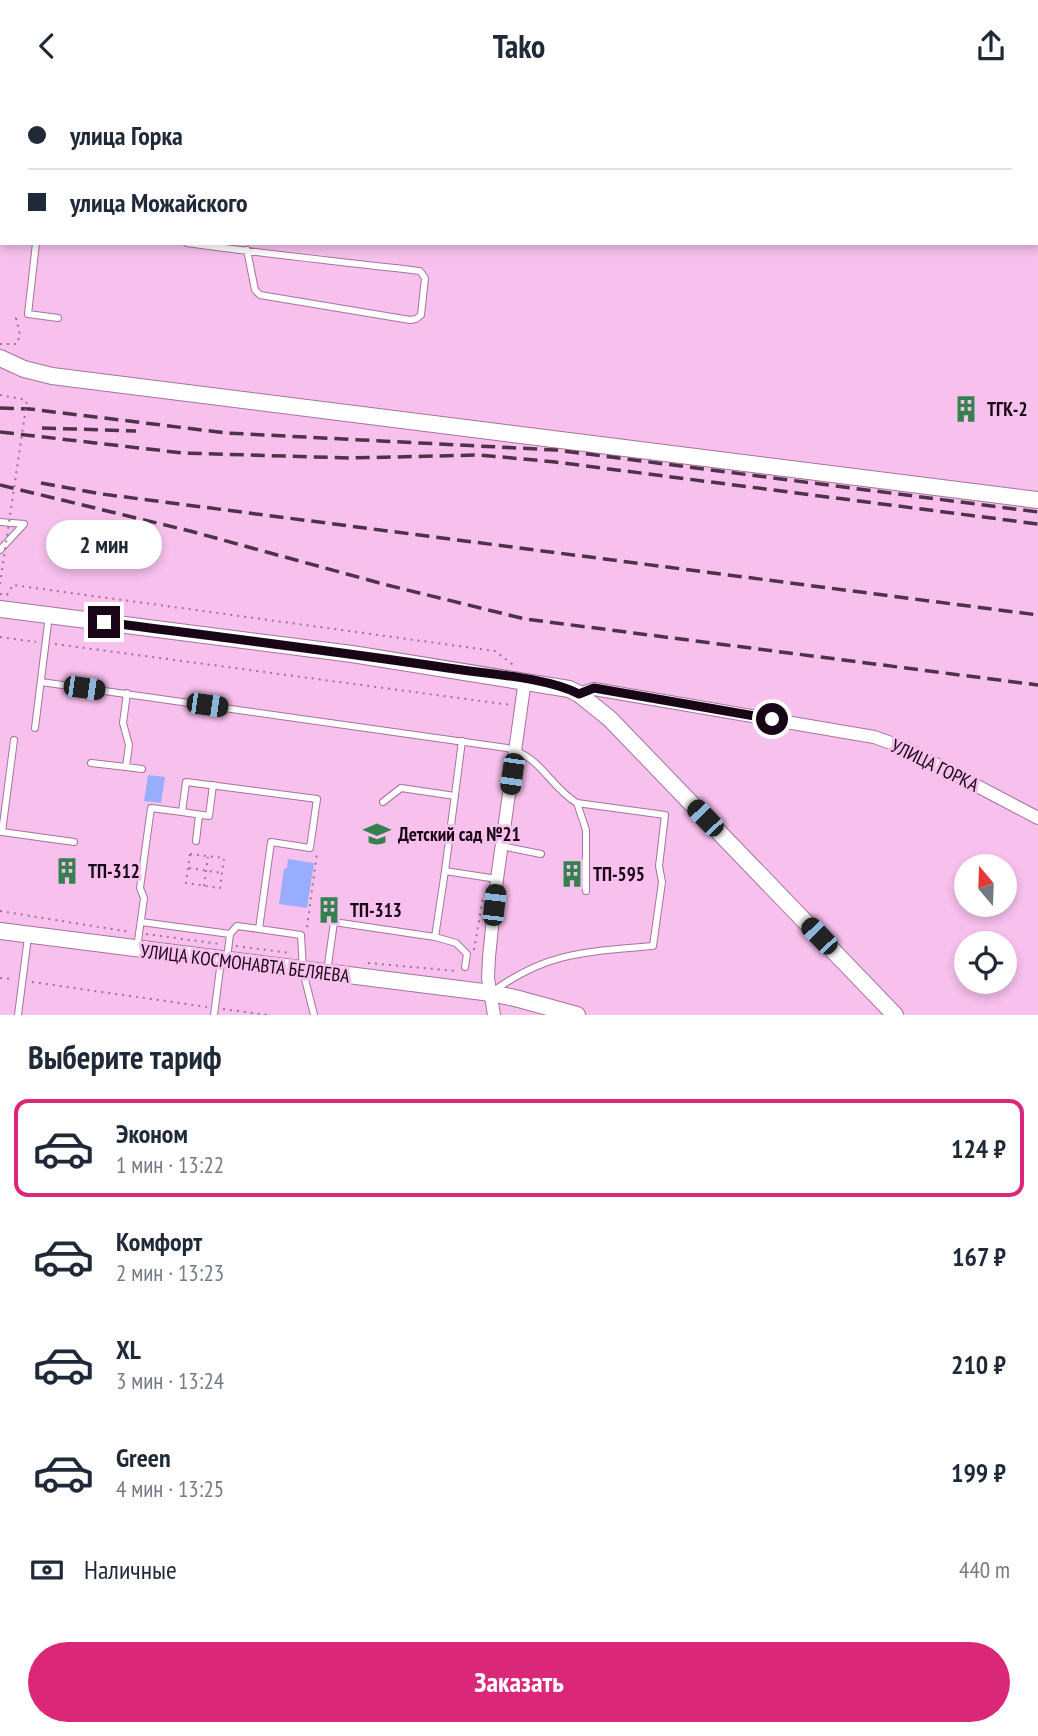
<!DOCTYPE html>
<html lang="ru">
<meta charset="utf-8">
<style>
:root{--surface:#fff;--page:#f6f6f7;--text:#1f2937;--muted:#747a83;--line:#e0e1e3;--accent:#db2777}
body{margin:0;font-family:"PT Sans Narrow",sans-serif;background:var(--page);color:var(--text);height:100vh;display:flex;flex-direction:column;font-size:26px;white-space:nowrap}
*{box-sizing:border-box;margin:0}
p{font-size:23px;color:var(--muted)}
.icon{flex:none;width:38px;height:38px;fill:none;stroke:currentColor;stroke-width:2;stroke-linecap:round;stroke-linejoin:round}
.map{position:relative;height:924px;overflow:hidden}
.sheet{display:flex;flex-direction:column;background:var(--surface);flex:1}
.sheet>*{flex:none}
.top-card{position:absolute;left:0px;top:0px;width:1040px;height:154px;box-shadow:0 4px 10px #0003;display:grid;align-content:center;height:154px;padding:0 28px;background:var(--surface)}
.needle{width:46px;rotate:341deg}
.fabs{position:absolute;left:954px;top:763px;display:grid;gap:14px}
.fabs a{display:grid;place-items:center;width:63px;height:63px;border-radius:50%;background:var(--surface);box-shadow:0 4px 10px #0003;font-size:35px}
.end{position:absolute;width:32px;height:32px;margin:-16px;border:9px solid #180616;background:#fff;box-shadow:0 0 0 4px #fff}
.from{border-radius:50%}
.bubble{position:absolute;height:49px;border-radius:24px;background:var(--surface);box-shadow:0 4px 10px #0003;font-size:23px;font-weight:700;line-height:49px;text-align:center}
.car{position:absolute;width:21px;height:42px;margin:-21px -10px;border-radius:9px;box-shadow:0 0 5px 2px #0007;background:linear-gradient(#222 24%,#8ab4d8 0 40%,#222 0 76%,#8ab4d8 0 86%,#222 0)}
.top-card b{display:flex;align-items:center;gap:24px;height:66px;font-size:26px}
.top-card b+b{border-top:2px solid var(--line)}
.top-card i{width:18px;height:18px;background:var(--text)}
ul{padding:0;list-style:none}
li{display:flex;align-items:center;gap:21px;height:98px;margin:0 14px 10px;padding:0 14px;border:4px solid transparent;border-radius:14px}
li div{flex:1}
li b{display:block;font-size:26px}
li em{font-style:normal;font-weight:700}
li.current{border-color:var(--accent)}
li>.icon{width:63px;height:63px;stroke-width:1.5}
h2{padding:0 28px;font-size:32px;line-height:84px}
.pay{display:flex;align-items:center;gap:18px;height:77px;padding:0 28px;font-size:26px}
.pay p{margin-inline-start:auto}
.button{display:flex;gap:14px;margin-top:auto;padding:14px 28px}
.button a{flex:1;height:80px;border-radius:42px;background:var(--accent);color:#fff;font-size:28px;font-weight:700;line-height:80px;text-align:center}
header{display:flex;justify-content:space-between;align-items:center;height:91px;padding:0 28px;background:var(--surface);font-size:32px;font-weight:700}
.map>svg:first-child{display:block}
.green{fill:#99adfe}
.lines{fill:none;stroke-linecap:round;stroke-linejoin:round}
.lane-casing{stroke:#a6739d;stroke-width:8}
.street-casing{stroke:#a6739d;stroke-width:14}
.secondary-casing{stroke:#a6739d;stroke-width:18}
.path{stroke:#9c7495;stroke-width:2;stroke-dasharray:2 5;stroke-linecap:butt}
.lane{stroke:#fff;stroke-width:6}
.street{stroke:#fff;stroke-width:12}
.secondary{stroke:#fff;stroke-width:16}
.rail{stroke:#4d3249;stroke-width:3.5;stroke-dasharray:14 7;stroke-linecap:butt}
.path-bridge{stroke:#9c7495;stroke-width:2;stroke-dasharray:2 5;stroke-linecap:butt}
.route{stroke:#180616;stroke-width:9}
.labels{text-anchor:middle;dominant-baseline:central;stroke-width:6;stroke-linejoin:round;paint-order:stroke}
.poi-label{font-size:19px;font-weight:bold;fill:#180616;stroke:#f7c0ed;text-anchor:start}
.street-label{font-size:19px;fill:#180616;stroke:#f7c0ed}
</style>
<header><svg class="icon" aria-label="back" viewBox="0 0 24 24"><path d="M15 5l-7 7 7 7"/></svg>Tako<svg class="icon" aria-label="share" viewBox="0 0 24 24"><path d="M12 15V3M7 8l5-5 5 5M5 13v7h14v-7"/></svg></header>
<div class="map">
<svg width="1038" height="924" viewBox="0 0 1038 924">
<rect width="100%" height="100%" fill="#f7c0ed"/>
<g class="green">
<polygon points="148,684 165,686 161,712 144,710"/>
<polygon points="288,768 314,772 307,817 279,813 284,778 287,777"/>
</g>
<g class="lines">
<defs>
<g id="lane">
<polyline points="0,32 2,33"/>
<polyline points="36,152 28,223 58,227"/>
<path d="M187 152C265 163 342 171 420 180L425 187 421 224 416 228 410 229 260 204 255 199 247 159"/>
<polyline points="0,431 24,433 0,459"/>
<path d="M41 591 507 657C541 665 550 696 577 712L665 724 659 775 662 791 653 855C589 861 549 860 495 899"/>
<polyline points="127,602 123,632 129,654 126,676 142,678"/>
<polyline points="35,637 49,524"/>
<polyline points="91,672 126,676"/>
<polyline points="383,711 401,697 455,705"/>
<polyline points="577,712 586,739 586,800"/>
<polyline points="182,721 209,725 213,694"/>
<polyline points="0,741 2,741 14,649"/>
<polyline points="2,741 74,751"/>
<polyline points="196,750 199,724"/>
<polyline points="501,755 541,763"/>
<polyline points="445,780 462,650"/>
<polyline points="141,831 230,843"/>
<polyline points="435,846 456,852 467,863 465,876"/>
<polyline points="137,857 144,807 140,797 151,717 182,721 186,691 317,708 310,757 271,751 259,838 301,844 303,880 314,924"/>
<polyline points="227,868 230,843 237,835 259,838"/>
<polyline points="327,881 334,831 435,846 445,780 497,788"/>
<polyline points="18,924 28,846"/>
<polyline points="214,924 221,870"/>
</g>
<g id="street">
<polyline points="579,603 594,598 874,646 905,657 1038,727"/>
<polyline points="494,924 488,887 489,866 497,788 525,589"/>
</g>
<g id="secondary">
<polyline points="0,267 24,278 52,285 1038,409"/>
<polyline points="0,518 352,563 569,598 579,603 610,628 895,924"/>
<polyline points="0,840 491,902 515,907 577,924"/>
</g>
</defs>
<use href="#lane" class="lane-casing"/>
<use href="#street" class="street-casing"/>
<use href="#secondary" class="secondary-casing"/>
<g class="path">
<polyline points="0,253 17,253 20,244 16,227 20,226"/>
<polyline points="0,304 27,309"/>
<polyline points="0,503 7,504 13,494 495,560 516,576"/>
<polyline points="0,546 36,551"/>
<polyline points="55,553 511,614"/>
<polygon points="190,763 224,767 220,797 186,792"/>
<polyline points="189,777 222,782"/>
<polyline points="204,795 208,766"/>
<polyline points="0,820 130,841"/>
<polyline points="307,836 317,762"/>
<polyline points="146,843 220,853"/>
<polyline points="236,855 290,862"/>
<polyline points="474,859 483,806"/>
<polyline points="368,872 457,880"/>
<polyline points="0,887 13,888"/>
<polyline points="32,891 207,916"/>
<polyline points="223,918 268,924"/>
</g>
<use href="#lane" class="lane"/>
<use href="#street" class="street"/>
<use href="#secondary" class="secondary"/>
<g class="rail">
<polyline points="0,317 30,318 227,342 556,359 1038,421"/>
<polyline points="42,337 136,340"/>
<polyline points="0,341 183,362 350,367 480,364 555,371 1038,433"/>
<polyline points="41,392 102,403 1038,524"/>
<polyline points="0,394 190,440 387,494 525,528 1038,594"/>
</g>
<polyline class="path-bridge" points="0,493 27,309"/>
</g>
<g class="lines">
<path class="route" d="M104 531C219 546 334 560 448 577 486 583 547 586 579 603L594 597 772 628"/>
</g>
<defs>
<symbol id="building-bare" viewBox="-9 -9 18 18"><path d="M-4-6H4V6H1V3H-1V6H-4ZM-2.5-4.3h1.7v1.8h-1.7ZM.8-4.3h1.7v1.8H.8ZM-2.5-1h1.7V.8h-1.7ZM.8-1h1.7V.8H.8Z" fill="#34804f" stroke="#f7c0ed" stroke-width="2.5" paint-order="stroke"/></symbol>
<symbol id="school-bare" viewBox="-9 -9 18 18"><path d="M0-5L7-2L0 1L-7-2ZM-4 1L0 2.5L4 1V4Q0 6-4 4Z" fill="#34804f" stroke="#f7c0ed" stroke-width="2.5" paint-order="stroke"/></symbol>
</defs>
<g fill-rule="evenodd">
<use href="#building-bare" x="947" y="299" width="38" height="38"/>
<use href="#school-bare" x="358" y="724" width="38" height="38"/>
<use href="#building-bare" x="48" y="761" width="38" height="38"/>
<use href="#building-bare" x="553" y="764" width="38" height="38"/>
<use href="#building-bare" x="310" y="800" width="38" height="38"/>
</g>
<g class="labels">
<g class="poi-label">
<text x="987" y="318">ТГК-2</text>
<text x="398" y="743">Детский сад №21</text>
<text x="88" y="780">ТП-312</text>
<text x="593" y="783">ТП-595</text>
<text x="350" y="819">ТП-313</text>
</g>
<g class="street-label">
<text transform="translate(935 674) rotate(26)">УЛИЦА ГОРКА</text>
<text transform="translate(245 872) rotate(7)">УЛИЦА КОСМОНАВТА БЕЛЯЕВА</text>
</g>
</g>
</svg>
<div class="fabs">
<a><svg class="needle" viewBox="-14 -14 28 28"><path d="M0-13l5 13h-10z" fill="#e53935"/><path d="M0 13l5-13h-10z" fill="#747a83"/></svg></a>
<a><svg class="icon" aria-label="locate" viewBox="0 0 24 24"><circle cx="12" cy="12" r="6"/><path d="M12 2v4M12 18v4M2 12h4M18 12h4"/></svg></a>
</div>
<i class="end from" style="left:772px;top:628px"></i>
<i class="end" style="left:104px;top:531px"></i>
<div class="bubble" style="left:46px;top:429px;width:116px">2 мин</div>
<i class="car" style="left:84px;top:597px;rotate:98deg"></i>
<i class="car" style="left:207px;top:614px;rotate:98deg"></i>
<i class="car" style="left:512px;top:683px;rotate:188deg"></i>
<i class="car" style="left:705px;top:727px;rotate:316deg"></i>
<i class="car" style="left:494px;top:814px;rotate:6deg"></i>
<i class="car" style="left:819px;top:845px;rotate:316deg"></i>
<div class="top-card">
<b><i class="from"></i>улица Горка</b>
<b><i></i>улица Можайского</b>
</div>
</div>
<section class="sheet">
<h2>Выберите тариф</h2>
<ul>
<li class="current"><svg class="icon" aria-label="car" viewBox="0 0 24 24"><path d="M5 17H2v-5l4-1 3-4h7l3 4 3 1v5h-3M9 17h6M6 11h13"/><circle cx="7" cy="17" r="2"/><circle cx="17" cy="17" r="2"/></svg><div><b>Эконом</b><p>1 мин · 13:22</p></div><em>124 ₽</em></li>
<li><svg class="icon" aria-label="car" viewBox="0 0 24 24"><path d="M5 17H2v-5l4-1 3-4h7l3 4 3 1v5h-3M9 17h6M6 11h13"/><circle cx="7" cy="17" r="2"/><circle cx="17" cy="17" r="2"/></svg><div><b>Комфорт</b><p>2 мин · 13:23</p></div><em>167 ₽</em></li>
<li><svg class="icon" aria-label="car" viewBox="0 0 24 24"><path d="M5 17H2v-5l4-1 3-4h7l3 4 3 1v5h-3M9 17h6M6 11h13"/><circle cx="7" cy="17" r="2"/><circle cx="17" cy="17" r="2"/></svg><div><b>XL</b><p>3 мин · 13:24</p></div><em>210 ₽</em></li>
<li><svg class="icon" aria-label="car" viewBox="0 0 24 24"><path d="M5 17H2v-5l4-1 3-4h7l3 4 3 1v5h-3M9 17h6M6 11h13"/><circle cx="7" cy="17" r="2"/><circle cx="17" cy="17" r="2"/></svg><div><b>Green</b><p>4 мин · 13:25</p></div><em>199 ₽</em></li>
</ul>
<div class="pay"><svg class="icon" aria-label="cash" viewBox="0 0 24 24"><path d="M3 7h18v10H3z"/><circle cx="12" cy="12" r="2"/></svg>Наличные<p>440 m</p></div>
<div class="button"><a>Заказать</a></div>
</section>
